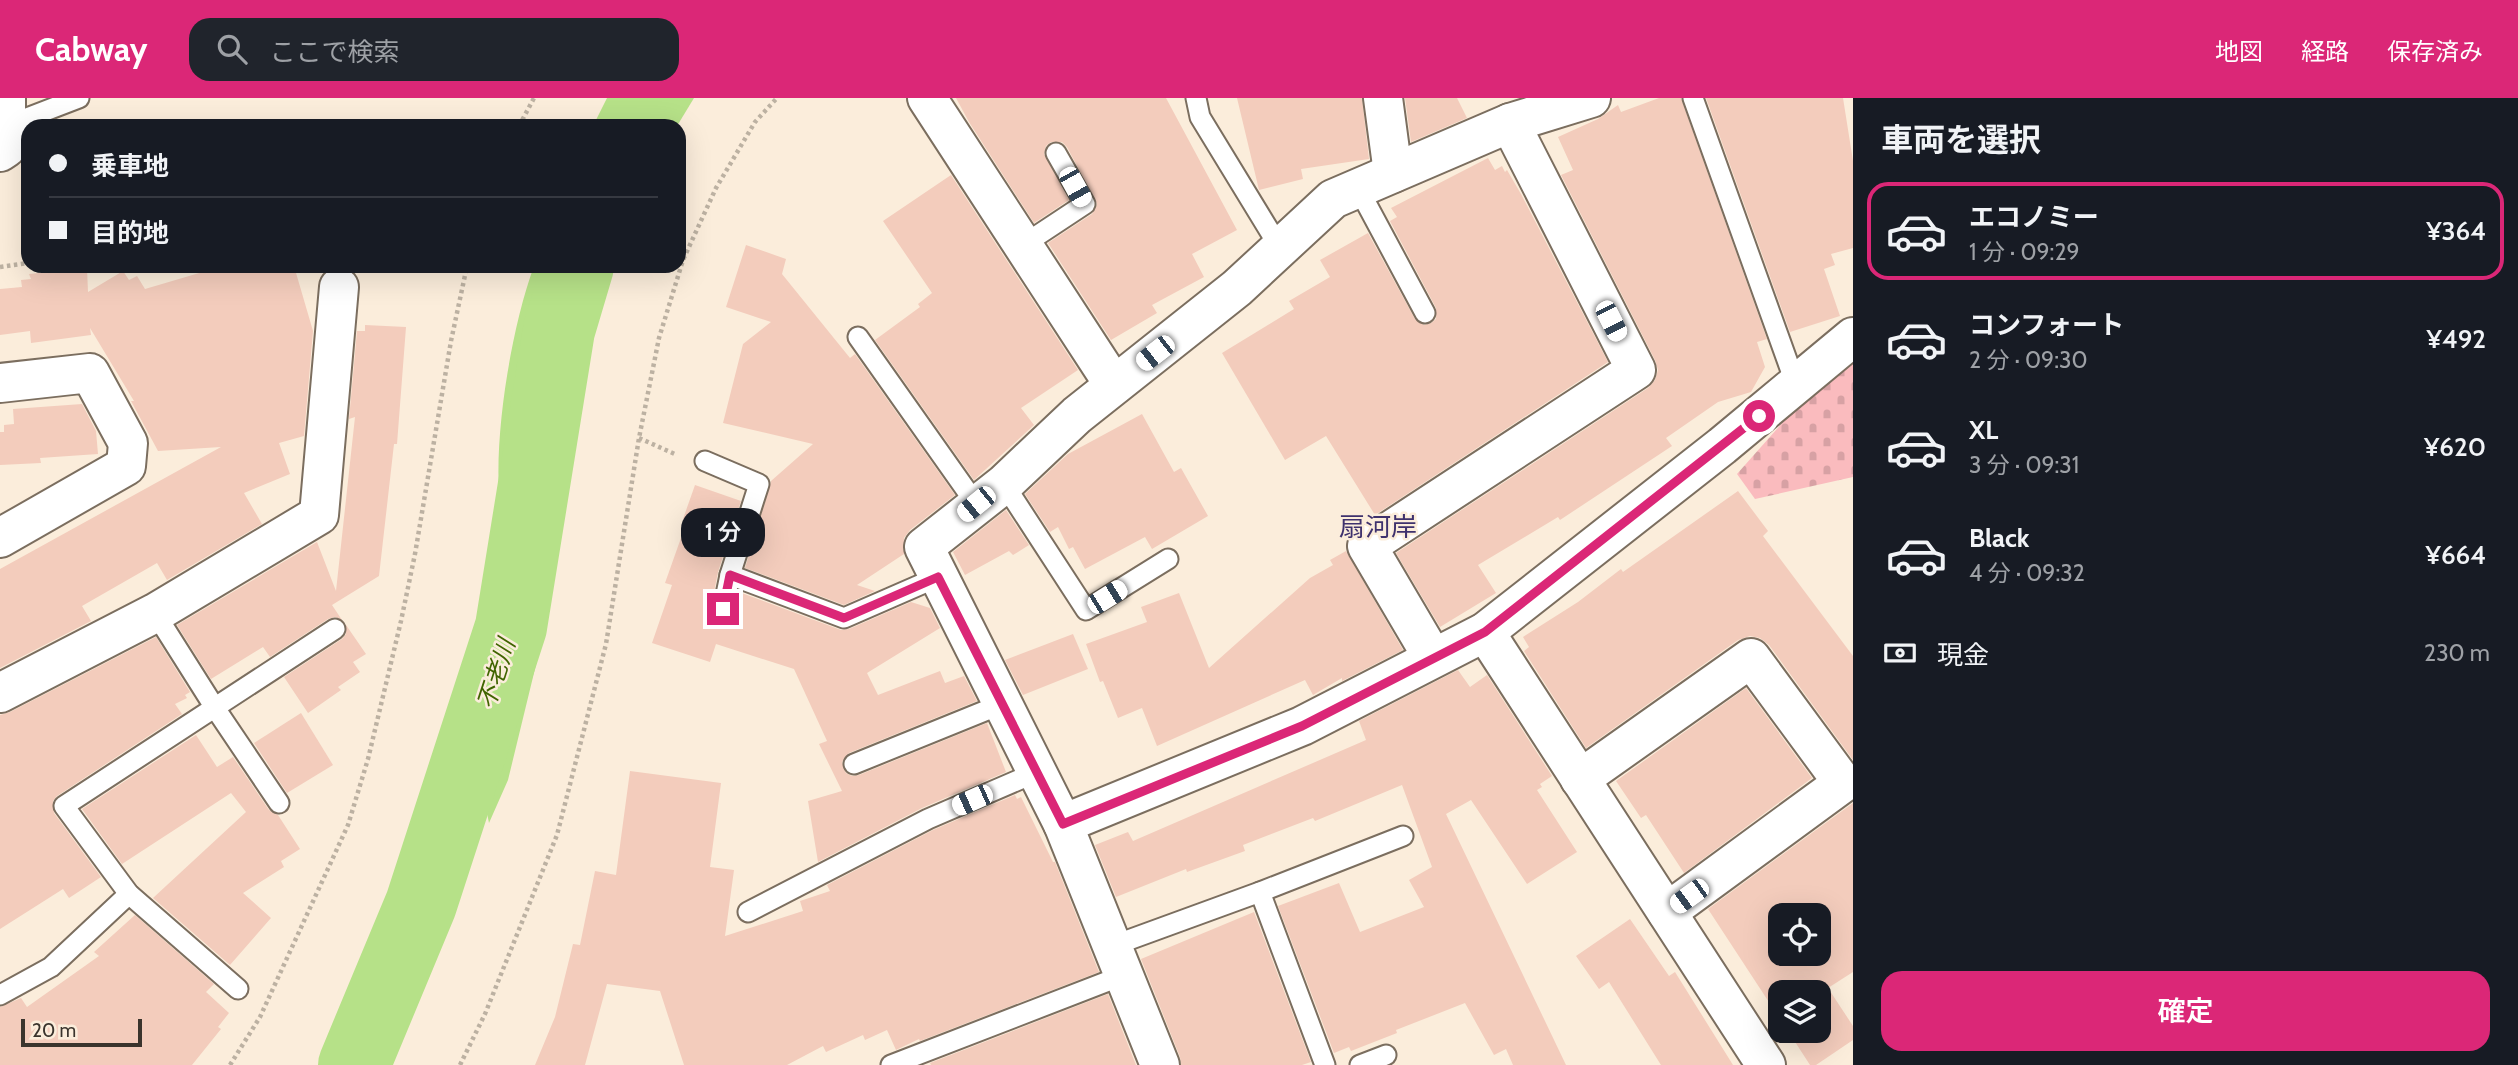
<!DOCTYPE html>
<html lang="ja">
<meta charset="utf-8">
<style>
:root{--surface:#171b24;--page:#20242c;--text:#f1f3f6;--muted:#9ea1a6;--line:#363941;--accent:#db2777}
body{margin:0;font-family:Cabin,"Noto Sans JP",sans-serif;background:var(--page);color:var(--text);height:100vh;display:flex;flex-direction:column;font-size:26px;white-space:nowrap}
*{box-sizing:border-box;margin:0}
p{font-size:23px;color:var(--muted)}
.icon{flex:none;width:38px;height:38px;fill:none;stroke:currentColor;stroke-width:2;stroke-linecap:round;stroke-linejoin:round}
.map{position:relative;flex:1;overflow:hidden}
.sheet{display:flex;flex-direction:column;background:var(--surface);width:665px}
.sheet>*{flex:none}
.banner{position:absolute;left:21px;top:21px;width:665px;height:154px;border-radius:21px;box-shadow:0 7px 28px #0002;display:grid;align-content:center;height:154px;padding:0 28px;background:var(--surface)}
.tools{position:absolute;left:1768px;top:805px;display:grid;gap:14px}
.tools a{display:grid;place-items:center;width:63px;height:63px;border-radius:14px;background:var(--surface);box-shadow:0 7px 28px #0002;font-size:35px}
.scale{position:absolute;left:21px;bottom:18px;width:121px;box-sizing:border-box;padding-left:7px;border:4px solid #3a342d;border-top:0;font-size:19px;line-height:24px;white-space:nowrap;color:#3a342d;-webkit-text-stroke:5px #fbeddb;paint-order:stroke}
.end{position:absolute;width:32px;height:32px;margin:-16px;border:9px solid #db2777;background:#fff;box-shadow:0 0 0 4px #fff}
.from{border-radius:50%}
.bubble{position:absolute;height:49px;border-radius:21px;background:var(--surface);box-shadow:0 7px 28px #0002;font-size:23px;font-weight:600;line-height:49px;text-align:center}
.car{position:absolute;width:21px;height:42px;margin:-21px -10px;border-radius:9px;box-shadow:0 0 5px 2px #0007;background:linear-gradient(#fff 24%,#345 0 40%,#fff 0 76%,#345 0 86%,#fff 0)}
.banner b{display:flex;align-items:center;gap:24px;height:66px;font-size:26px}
.banner b+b{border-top:2px solid var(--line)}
.banner i{width:18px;height:18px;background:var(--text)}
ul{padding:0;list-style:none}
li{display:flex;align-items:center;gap:21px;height:98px;margin:0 14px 10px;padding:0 14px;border:4px solid transparent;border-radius:21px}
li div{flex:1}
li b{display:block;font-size:26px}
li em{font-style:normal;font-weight:600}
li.active{border-color:var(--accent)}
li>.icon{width:63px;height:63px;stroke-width:1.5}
h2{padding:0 28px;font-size:32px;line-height:84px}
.pay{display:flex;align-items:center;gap:18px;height:77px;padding:0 28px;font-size:26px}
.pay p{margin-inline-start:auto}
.button{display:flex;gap:14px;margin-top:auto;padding:14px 28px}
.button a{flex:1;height:80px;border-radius:21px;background:var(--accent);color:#fff;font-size:28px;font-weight:600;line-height:80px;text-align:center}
header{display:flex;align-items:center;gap:42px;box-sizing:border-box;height:98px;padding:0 35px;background:var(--accent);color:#fff}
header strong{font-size:33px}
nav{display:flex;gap:38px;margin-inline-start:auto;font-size:24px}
.search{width:490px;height:63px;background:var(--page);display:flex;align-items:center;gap:18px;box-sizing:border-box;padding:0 24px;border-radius:21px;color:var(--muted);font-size:26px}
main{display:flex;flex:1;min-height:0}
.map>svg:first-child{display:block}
.cemetery{fill:url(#cemetery-stones)}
.water{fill:#b6e188}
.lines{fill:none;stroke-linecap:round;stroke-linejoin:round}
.river{stroke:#b6e188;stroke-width:72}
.building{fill:#f3ccbc;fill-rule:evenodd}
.lane-casing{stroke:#7b6e5f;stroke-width:23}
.street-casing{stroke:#7b6e5f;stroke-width:42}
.path{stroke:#bcb1a2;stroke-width:4.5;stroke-dasharray:3.5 3.5;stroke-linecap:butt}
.lane{stroke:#fff;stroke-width:19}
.street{stroke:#fff;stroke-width:38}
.route{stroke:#db2777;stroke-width:9}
.labels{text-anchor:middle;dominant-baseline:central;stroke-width:5;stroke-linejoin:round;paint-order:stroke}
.water-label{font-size:24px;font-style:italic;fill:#406400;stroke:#fbeddb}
.quarter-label{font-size:26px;fill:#3e316d;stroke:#fbeddb}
</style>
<header>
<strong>Cabway</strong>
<div class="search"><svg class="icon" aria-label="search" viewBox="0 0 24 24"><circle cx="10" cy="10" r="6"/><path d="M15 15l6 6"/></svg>ここで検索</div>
<nav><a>地図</a><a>経路</a><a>保存済み</a></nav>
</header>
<main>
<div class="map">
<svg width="1853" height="967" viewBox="0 0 1853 967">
<defs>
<pattern id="cemetery-stones" width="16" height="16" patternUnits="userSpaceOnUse" patternTransform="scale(1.75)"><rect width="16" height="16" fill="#fabbbe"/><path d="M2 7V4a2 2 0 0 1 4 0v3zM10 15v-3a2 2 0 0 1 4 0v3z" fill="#d7a1a4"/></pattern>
</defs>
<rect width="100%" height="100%" fill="#fbeddb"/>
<polygon class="cemetery" points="1853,254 1853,379 1755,401 1737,376 1823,279"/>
<g class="water">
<polygon points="607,0 694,0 677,28 593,28"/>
<path d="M534 168H611L592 235 575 318 542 542 508 682 489 725 487 715C492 678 512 502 539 487 544 457 547 427 543 397L528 394 521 387 527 363 525 352 513 359 499 394C495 330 512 228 534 168Z"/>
</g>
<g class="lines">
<polyline class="river" points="354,967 421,806 511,529 559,232 578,168"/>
</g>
<g class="building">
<polygon points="956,0 1166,0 1237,132 1192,156 1204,179 1152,207 1157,215 1111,242 1048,145 1092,116 1097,106 1067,49 1062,44 1051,44 1046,48 1044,56 1069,102 1034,125 969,24"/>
<polygon points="1237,0 1362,0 1369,61 1301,71 1303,81 1259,92"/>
<polygon points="1405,0 1457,0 1467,20 1411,44"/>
<polygon points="1659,0 1681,0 1767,241 1757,244 1765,269 1751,294 1718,304 1666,340 1672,348 1560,422 1558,419 1478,467 1496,495 1440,529 1396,455 1648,290 1655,282 1658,272 1655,262 1561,77 1573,72 1558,39 1598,21 1618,7 1621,14"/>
<polygon points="1706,0 1843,0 1853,63 1853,150 1831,156 1835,167 1824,171 1840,218 1790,234"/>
<polygon points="1488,60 1495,72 1502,68 1505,74 1507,72 1521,96 1608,264 1375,417 1326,338 1285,362 1222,255 1294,211 1289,203 1330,179 1320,162 1368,135 1415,221 1424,227 1431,225 1436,221 1436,210 1390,123 1397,119 1391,110"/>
<polygon points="951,77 1078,272 1021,310 1034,327 974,382 875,242 920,209 918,206 932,195 883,123"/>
<polygon points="746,147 786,161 782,176 850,260 855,256 955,397 910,432 904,440 904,456 857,487 875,493 844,507 745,470 771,383 813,346 723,325 743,246 771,224 726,209"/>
<polygon points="223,168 294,168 313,233 304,338 279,345 290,376 244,395 262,426 167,482 157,465 82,508 91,523 0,570 0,471 221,349 158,353 131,303 134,303 90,230 91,237 31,245 30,233 0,237 0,191 22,189 21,182 31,181 29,176 87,170 88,194 123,173 129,182 137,178 145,191"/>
<polygon points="365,227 406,229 397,346 394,346 379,478 332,507 342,522 335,519 328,521 270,559 263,549 211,581 177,527 317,444 336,493 355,319 349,321 357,233 365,233"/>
<polygon points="82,306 96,333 98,356 40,360 41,365 0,367 0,334 4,334 4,327 14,326 13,311"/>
<polygon points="1142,316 1174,374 1181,370 1208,418 1152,451 1145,439 1085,471 1073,449 1069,451 1058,429 1050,434 1025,396 1068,356"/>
<polygon points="695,387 741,403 718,474 711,509 715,521 726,523 733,519 739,494 841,532 849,531 911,504 930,510 940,530 867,575 878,597 940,573 945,585 964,578 977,603 849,655 842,664 846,675 852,678 859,677 987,625 1006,674 922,710 818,764 808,703 842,693 819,646 827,643 794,571 716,546 710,564 652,545 672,487 665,485 687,423 683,421"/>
<polygon points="1738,393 1768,433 1763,438 1853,558 1853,662 1769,547 1760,540 1750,538 1738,542 1586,650 1524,553 1529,549 1523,539 1578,504 1621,471 1623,474"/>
<polygon points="1006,412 1029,447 1013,457 1009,453 965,477 953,454"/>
<polygon points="1346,453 1403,552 1342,583 1342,580 1313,597 1305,582 1157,648 1142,610 1118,620 1103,583 1100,584 1086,546 1147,524 1141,509 1179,495 1209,570 1310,480 1333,467 1330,462"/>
<polygon points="346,527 366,556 353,564 360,574 338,589 341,592 308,615 284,579 342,541 346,536"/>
<polygon points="1073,536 1088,571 1023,597 1005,562"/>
<polygon points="156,539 190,594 185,597 187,600 175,606 182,616 57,698 53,703 54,715 101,779 69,800 63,791 0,831 0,617 10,614"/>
<polygon points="1458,572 1470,589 1487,577 1552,678 1540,686 1542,689 1537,692 1577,754 1527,786 1471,702 1446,716 1566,967 1513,967 1506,951 1494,957 1465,905 1396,932 1397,935 1351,953 1349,949 1334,955 1278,808 1339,785 1360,834 1424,809 1409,782 1432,769 1402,687 1315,723 1313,720 1243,747 1245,753 1187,774 1186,771 1116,799 1095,747 1128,734 1133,743 1366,642 1359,623"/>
<polygon points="1746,590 1812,680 1684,775 1646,717 1641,720 1616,683"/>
<polygon points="301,615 333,667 287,695 254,645"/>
<polygon points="196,637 217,669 233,659 269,712 278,717 300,751 281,763 284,769 243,795 271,820 230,867 153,800 246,714 231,695 122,766 82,711"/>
<polygon points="630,673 721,685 710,769 734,772 725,838 803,813 800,803 830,793 827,787 933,732 1015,697 1017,701 1021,699 1053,764 1055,764 1099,874 920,943 919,941 896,952 887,932 865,942 863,937 826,954 823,948 787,967 684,967 660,893 607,886 585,967 535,967 555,919 573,846 580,847 595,773 616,777"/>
<path d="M1853 705V874L1828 890 1853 928V942L1816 967H1810L1788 933H1818V894H1780V921L1708 811ZM1780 817H1818V856H1780Z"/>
<polygon points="1254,814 1311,964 1302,967 1181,967 1180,959 1141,861"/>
<polygon points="135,817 214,886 206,894 229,915 218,929 221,931 192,967 0,967 0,909 21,900 27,909 99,858 94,854"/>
<polygon points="1630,821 1669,878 1675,874 1733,967 1661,967 1609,884 1599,891 1576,858"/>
<polygon points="1108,896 1136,967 931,967 930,965"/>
</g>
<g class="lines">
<defs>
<g id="lane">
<polyline points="1196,0 1200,19 1280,150"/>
<polyline points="1693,0 1796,287"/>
<polyline points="6,28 79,0"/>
<polyline points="1358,90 1425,215"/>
<polyline points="1023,147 1085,106 1056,55"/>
<polyline points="858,239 976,406"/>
<polyline points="705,363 759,386 730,477 723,511"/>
<polyline points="1004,386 1086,512 1168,461"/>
<polyline points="730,477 844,520 938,479"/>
<polyline points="155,515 215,610 279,705"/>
<polyline points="854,666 1002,606"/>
<polyline points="1260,794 1403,738"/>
<polyline points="748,814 928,721 1037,674"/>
<polyline points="1112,848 1260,794 1325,967"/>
<polyline points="238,891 129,796 64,708 335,531"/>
<polyline points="0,897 51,869 129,796"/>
<polyline points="891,967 1124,877"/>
<polyline points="1360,967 1386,957"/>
</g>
<g id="street">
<polyline points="927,0 1114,287"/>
<polyline points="1383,0 1393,75"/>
<polyline points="0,54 6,50 6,0"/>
<polyline points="0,285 90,275 128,345 126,368 0,440"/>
<polyline points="1485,534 1766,967"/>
<polyline points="1433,560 1367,448 1636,272 1510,25"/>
<polyline points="0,595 155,515 319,417 339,189"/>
<polyline points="1580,681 1751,560 1843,685 1667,814"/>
<polyline points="1063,726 924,449 1004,386 1077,317 1237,190 1333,101 1510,25 1591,0"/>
<polyline points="1160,967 1063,726 1302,628 1485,534 1722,348 1853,239"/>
</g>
</defs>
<use href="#lane" class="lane-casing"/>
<use href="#street" class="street-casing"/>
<g class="path">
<polyline points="519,28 534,0"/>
<polyline points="0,169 28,165"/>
<polyline points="639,340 677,357"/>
<polyline points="230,967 260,919 348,727 368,661 401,523 415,456 451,243 467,168"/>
<polyline points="460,967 485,916 557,737 606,546 639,340 659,240 683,162 716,90 755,24 777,0"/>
</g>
<use href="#lane" class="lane"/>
<use href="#street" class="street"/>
</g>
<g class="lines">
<polyline class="route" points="723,511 730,477 844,520 938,479 1063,726 1302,628 1485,534 1759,318"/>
</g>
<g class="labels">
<g class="water-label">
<text transform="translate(496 576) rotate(-72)">不老川</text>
</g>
<g class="quarter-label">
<text x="1378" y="429">扇河岸</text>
</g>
</g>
</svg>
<div class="tools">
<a><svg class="icon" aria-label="locate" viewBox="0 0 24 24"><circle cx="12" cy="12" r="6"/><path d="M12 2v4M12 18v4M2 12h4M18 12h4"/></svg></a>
<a><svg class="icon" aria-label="layers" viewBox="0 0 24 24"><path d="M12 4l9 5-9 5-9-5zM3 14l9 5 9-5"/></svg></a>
</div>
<div class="scale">20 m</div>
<i class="end from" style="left:1759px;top:318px"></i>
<i class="end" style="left:723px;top:511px"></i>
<div class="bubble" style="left:681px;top:410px;width:84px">1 分</div>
<i class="car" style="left:1075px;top:89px;rotate:151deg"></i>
<i class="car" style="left:1611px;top:223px;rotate:153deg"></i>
<i class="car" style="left:1155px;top:255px;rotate:232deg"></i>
<i class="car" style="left:976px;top:406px;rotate:231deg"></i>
<i class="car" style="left:1107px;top:499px;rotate:58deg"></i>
<i class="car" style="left:972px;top:702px;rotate:246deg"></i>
<i class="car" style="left:1689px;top:798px;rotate:234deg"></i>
<div class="banner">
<b><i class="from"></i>乗車地</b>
<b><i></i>目的地</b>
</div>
</div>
<section class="sheet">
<h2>車両を選択</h2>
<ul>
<li class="active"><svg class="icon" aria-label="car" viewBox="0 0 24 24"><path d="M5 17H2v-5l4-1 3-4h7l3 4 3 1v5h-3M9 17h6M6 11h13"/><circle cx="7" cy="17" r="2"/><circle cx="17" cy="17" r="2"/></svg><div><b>エコノミー</b><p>1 分 · 09:29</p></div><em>¥364</em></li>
<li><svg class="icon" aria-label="car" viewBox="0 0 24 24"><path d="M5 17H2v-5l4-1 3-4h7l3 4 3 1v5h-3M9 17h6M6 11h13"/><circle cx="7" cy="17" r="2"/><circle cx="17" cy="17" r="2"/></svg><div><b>コンフォート</b><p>2 分 · 09:30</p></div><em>¥492</em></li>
<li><svg class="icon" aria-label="car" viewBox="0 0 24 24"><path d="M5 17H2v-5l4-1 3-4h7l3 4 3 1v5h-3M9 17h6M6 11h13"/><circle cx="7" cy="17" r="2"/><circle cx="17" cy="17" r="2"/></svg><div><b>XL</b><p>3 分 · 09:31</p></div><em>¥620</em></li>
<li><svg class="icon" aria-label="car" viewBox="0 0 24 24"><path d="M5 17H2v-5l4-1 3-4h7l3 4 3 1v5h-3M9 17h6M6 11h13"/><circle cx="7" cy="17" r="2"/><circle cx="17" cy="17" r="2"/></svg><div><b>Black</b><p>4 分 · 09:32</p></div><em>¥664</em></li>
</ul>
<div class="pay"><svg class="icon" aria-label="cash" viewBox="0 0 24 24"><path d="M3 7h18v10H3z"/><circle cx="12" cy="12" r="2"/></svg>現金<p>230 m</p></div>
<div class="button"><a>確定</a></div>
</section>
</main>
